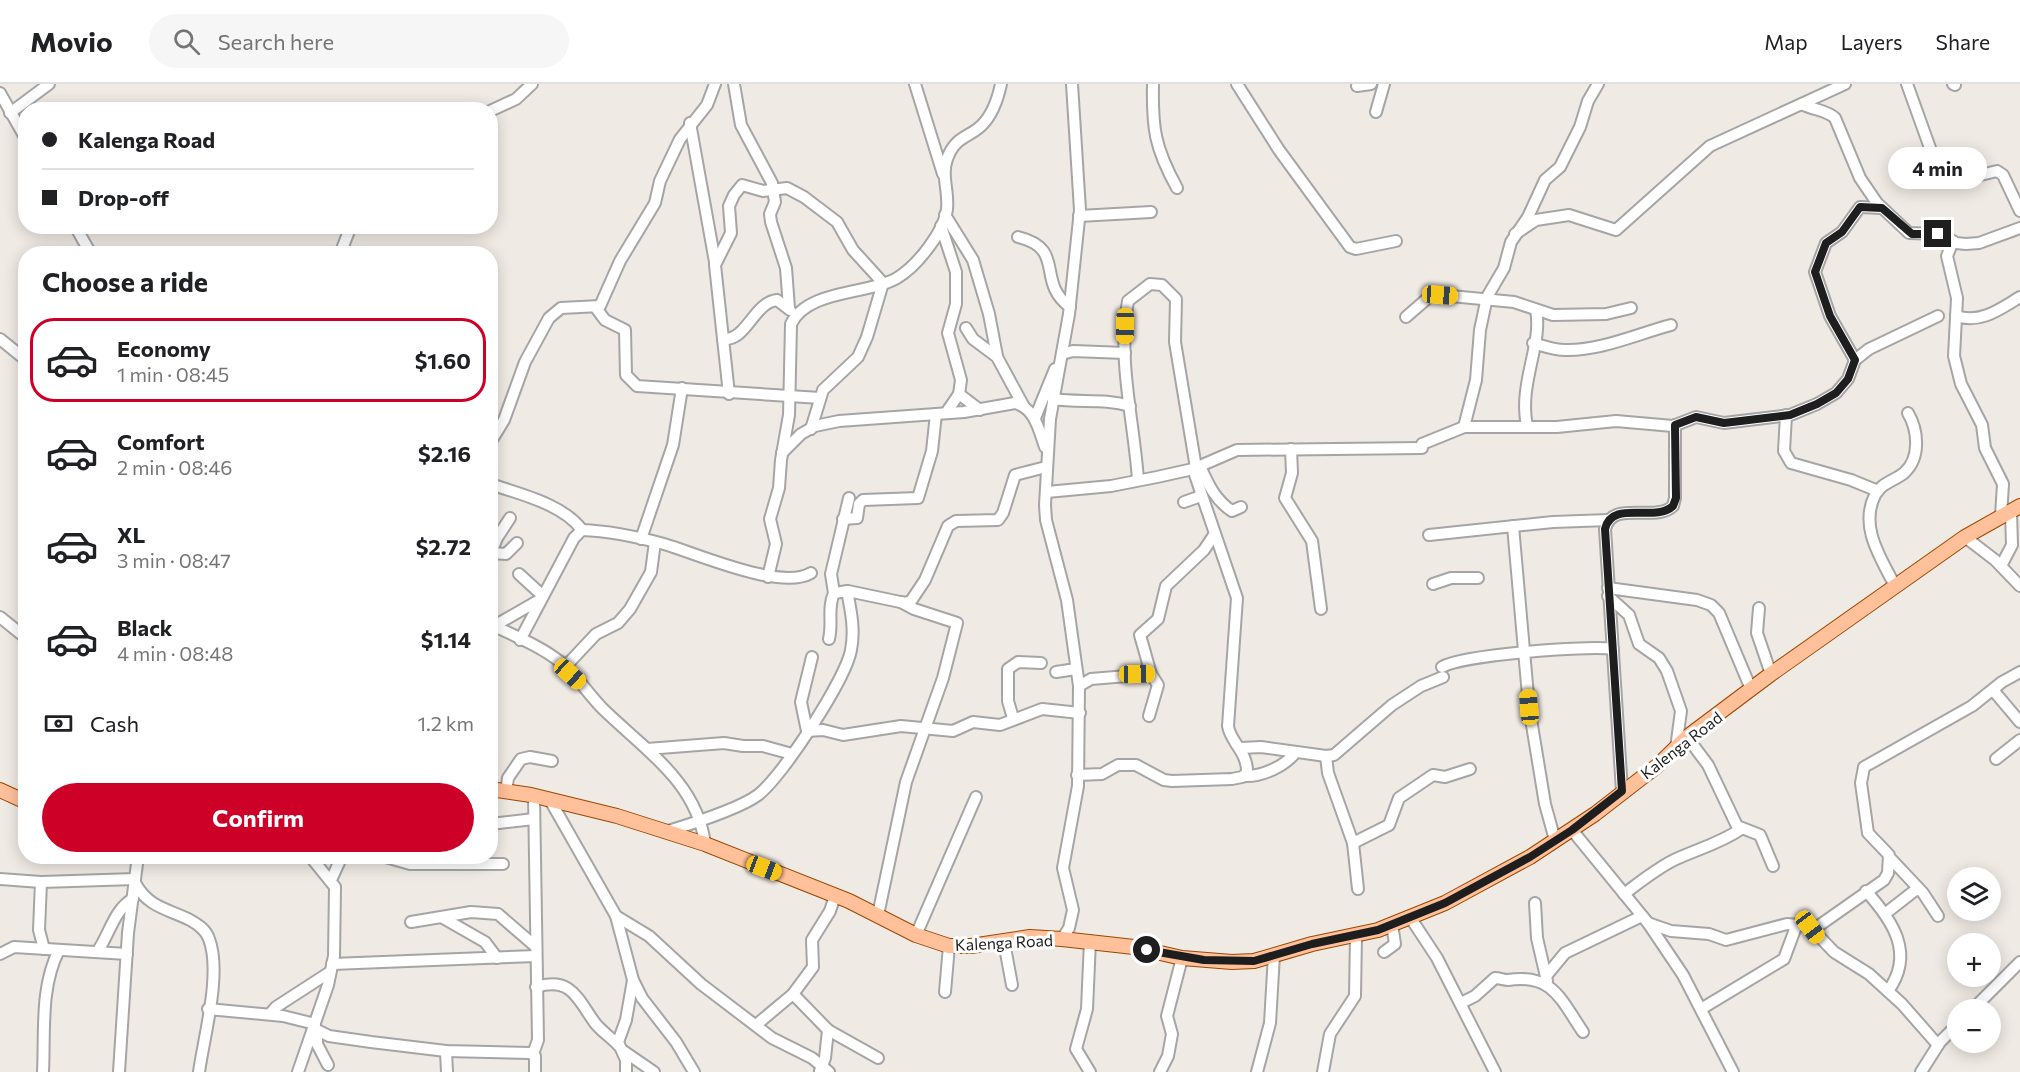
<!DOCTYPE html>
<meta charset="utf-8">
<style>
:root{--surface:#fff;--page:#f6f6f6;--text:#202124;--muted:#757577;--line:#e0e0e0;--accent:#cd0027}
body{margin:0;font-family:Commissioner,sans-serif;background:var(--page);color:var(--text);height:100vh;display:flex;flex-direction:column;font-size:22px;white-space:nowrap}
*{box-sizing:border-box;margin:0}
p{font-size:20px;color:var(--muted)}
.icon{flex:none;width:33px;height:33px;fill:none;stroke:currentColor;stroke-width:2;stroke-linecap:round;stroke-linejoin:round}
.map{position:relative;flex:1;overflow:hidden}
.sheet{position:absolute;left:18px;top:162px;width:480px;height:618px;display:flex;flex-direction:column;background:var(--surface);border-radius:24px;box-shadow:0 3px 15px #0003}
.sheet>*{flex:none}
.hud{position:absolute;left:18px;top:18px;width:480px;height:132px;border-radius:24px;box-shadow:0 3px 15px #0003;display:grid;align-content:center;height:132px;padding:0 24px;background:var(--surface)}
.tools{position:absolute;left:1947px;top:783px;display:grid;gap:12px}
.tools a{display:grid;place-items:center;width:54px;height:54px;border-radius:50%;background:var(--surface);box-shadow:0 3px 15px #0003;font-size:30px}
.end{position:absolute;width:27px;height:27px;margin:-14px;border:8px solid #1e1e1e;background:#fff;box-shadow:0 0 0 3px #fff}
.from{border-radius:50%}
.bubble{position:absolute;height:42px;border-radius:21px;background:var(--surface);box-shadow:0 3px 15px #0003;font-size:20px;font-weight:700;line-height:42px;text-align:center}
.car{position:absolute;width:18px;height:36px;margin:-18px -9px;border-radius:8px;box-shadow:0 0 4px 2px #0007;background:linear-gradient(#f5c518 24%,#345 0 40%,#f5c518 0 76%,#345 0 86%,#f5c518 0)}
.hud b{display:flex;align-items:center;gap:21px;height:57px;font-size:22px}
.hud b+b{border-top:2px solid var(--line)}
.hud i{width:15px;height:15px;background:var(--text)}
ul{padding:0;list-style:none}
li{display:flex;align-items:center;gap:18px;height:84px;margin:0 12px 9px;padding:0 12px;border:3px solid transparent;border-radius:24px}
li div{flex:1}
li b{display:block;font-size:22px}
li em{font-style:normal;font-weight:700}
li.active{border-color:var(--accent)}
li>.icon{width:54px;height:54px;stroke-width:1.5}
h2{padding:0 24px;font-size:27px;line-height:72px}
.pay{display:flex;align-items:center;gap:15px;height:66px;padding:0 24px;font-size:22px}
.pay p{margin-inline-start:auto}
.primary-button{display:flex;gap:12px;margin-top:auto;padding:12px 24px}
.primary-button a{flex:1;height:69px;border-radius:36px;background:var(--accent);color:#fff;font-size:24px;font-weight:700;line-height:69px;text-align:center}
header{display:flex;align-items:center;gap:36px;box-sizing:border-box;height:84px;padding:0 30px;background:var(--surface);border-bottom:2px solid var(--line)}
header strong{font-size:28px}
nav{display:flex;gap:33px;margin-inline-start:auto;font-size:21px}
.search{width:420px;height:54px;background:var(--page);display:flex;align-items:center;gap:15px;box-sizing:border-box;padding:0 21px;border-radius:33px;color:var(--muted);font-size:22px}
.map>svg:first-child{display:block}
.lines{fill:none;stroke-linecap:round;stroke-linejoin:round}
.minor-casing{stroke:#a5a5a5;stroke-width:14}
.major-casing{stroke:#994900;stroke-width:16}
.minor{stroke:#fff;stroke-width:10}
.major{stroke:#ffc09a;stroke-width:14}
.route{stroke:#1e1e1e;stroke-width:8}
.labels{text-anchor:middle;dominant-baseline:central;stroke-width:6;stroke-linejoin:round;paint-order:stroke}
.street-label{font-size:16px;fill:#1e1e1e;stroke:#fff}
</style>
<header>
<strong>Movio</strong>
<div class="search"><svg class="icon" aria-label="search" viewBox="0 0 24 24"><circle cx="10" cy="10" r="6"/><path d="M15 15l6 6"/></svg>Search here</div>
<nav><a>Map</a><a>Layers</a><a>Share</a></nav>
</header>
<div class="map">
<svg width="2020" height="988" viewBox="0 0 2020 988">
<rect width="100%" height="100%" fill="#f0eae4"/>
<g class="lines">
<defs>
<g id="minor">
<polyline points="734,0 741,41 772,99 775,118 770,130 771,138 786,184 789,224"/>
<polyline points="915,0 943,90"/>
<path d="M1153 0C1152 45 1155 64 1177 104"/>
<polyline points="1237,0 1279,66 1350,163 1356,165 1396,157"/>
<polyline points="1907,0 1934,75 1944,94 1956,97 1997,87 2003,91 2020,127"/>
<polyline points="1953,0 1955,1"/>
<polyline points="1357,2 1371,0"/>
<polyline points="0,9 26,55"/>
<path d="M1802 20C1813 26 1827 26 1835 34L1860 94 1877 119 1909 149 1938 150 1956 159 1966 160 1979 159 2020 144"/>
<polyline points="490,27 516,15 532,0"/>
<polyline points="1376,28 1384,0"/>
<polyline points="10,29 49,0"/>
<polyline points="690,39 715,178"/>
<polyline points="945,131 973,176 989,230 997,272"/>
<polyline points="1079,132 1151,128"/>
<polyline points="75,142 91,170"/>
<polyline points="941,142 956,188 956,220 948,249 961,296 959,310 946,329"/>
<polyline points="1515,150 1536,136 1569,131 1616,146 1710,62 1845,0"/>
<path d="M1018 153C1067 165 1035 197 1070 223"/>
<polyline points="1953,157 1947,172 1957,214 1954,272 1961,300 1982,341 1985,364 2003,400 2001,432"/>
<polyline points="340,170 351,142"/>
<polyline points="596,224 605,236 625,246 626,291 637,302 820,314"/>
<path d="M1956 232C1981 240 2000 225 2020 213"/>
<polyline points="1406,233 1429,213 1440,211 1514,218 1553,231 1606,230 1631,224"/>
<polyline points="966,244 973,255 997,273 1023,321"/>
<polyline points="0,255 26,276"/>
<path d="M723 255C747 257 753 219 777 216L790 226"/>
<path d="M1533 259C1544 262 1554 266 1565 266 1600 267 1637 250 1671 241"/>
<polyline points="1062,270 1073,267 1125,269"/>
<polyline points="1855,276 1830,232 1815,188 1826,159 1842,148 1860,123 1882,124"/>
<polyline points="729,310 715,181 731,149 729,122 734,111 742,101 763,107 787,104 804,113 837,138 853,166 883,199 867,253 858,273 823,306 811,345"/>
<polyline points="959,310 980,326"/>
<path d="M1053 315C1079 319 1104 314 1130 322"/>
<polyline points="1786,331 1784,367 1791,379 1851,396 1878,407"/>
<polyline points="1035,334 1055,285"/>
<path d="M1527 342C1518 300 1543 260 1536 226"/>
<polyline points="1464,343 1476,296 1480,246 1487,213 1504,184 1511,158 1528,133 1545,96 1560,83 1580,43 1588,17 1598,0"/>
<polyline points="490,359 504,336 525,278 549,234 561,224 600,222 620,177 655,119 660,97 680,55 707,21 715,0"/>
<polyline points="1422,360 1464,343 1557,343 1616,337 1673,342 1696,333 1724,339 1790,331 1817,320 1836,309 1848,295 1855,276 1869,265 1938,232"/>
<polyline points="1291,365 1292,389 1285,414 1312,457 1321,525"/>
<path d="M782 369 801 350 815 342 839 337 964 328 1015 319C1035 324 1039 346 1045 363"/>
<path d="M1200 382C1208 400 1215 416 1232 427L1241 423"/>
<path d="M1138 396C1134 337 1117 275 1128 217L1150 200 1162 201 1176 215 1175 258 1196 384"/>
<path d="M490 400C520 410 563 420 582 446"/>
<polyline points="1047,408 1111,402 1157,393 1193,385 1237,366 1422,364"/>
<polyline points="1184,418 1201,412"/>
<polyline points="843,435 857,434 859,420 863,416 918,414 932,367 936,330"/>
<polyline points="1513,442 1529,623 1545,720 1555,756"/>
<polyline points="1429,451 1553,438 1609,436"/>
<polyline points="1965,453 1995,476 2020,502"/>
<polyline points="641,455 673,361 682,304"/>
<polyline points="491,469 506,470 517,459"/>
<polyline points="490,471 497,454 510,434"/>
<polyline points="2001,482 2012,461 2011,428"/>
<polyline points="519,490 543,512"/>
<path d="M768 493 776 460 770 435 779 404 781 376 789 331 791 240C808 205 868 211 897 194 917 182 944 148 947 125 949 108 941 91 947 75 955 52 969 54 982 41 992 31 998 14 1001 0"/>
<polyline points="1433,500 1451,494 1478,494"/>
<path d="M1895 502C1881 474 1859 443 1875 411 1881 399 1894 397 1904 389 1921 374 1918 346 1908 329"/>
<polyline points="1608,504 1697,516 1711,521 1719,529 1751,605"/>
<polyline points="834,509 831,490 849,414"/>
<polyline points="1608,512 1629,531 1639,560 1659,574 1667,587 1681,627 1676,664"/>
<polyline points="1759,524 1757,549 1771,590"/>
<polyline points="0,533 26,554"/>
<path d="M490 540C513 551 540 562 559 577 576 590 588 610 603 625 644 665 697 698 705 760"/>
<polyline points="494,542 541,515"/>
<path d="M829 555C833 538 827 525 834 509L848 507 905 519 911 517 925 496 948 442 956 437 998 436 1003 429 1015 391 1046 383"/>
<path d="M520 556 574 454 582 446C609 447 638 453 664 460 698 470 781 507 811 489"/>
<polyline points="812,573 801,618 807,647 823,646 843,651 901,642 953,647 973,638 1000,641 1042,625 1080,629"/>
<polyline points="565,583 596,550 618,539 630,525 651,488 655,458"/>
<path d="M1442 583C1462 571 1588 561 1613 565"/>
<polyline points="1056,588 1076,585"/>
<polyline points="1079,602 1091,595 1151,590"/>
<polyline points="1993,606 2020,638"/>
<polyline points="1149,632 1158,601 1151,590 1140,551 1158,535 1166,502 1204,466 1214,451"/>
<polyline points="1013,634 1008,617 1008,585 1018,578 1041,579"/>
<polyline points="1687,653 1708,681 1737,742 1760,751 1773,782"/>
<polyline points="1241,664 1261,663 1326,672 1334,671 1392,621 1421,602 1443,593"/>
<polyline points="647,665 724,659 743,662 763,662 792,670"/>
<polyline points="1326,672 1328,689 1353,759 1358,805"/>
<polyline points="1996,675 2020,656"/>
<path d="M1077 691 1102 690 1118 681H1136L1164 696 1172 697 1232 695 1242 693 1247 689C1248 668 1230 658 1228 642L1237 514 1193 385"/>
<path d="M1244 692C1262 693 1285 682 1296 668"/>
<path d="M1622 707 1605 445C1612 415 1655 439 1673 422L1675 414V341"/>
<polyline points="506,708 508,694 521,675 530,673 552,677"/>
<polyline points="550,716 616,832 633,896 642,914 676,958 694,988"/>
<polyline points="490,740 534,735"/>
<polyline points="1572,746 1648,839 1683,891 1733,988"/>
<path d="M665 748C688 741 739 725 758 711 782 693 846 595 851 566 855 546 851 527 847 507"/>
<polyline points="1353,759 1389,741 1399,714 1433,691 1445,693 1470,685"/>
<polyline points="382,772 410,780 503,780"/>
<polyline points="1890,774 1923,809 1938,832"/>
<polyline points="0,795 41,798 135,795"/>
<polyline points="331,796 342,772"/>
<polyline points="41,798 39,846 44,865"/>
<path d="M135 799C149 824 166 824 190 836 199 841 206 846 209 855 222 889 204 952 199 988"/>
<path d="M1866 807C1893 837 1915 870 1888 907"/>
<path d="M1624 810C1640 798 1656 785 1674 776 1697 765 1719 760 1741 745"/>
<polyline points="1535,819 1537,854 1547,897"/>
<polyline points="1886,829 1918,804"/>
<polyline points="878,831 906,698 943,594 957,539 914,525 901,518"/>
<polyline points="616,832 649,852 701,900 772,954 812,974 829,988"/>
<polyline points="1410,833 1437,874 1495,988"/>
<polyline points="443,834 485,858 497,874"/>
<polyline points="411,838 471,828 498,830 535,862"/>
<polyline points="1648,839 1671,847 1709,850 1726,856 1787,840 1817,843 1884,796 1888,789 1889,771 1868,749 1861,699 1864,683 1972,622 2002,598 2020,588"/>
<polyline points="1810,843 1834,868 1869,890 1902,920 1938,961"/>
<polyline points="916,851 976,713"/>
<polyline points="1062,855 1069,844 1073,826 1063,784 1078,702 1079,602 1067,516 1046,436 1045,421 1050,335 1069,230 1080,126 1072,0"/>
<polyline points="1004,858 1012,901"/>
<path d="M97 868C109 852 114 825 133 815"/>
<polyline points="1384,868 1395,860 1392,840"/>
<polyline points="0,870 14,863 127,870"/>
<polyline points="332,880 536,872"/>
<polyline points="1546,892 1565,869 1642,832"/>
<path d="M536 903C572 892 578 916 595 939 601 947 612 954 619 962"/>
<polyline points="945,908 949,862"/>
<polyline points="793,910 828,946 825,974 820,987"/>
<path d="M1461 919 1475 912 1495 894C1500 894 1503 896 1508 896 1553 889 1561 916 1583 948"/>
<polyline points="208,925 283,932 315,940"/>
<polyline points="1701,925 1784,875 1797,840"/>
<polyline points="1972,926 2020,878"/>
<polyline points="270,930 276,923 330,888"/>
<polyline points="756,941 793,910 813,883 812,856 830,827 835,812"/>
<polyline points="313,944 329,952 371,958 446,967 530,969 535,972 535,988"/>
<polyline points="828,946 878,974"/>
<polyline points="317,947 317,960 328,981"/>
<polyline points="622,966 654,988"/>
<polyline points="446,967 447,988"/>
<polyline points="533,970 538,956 534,712"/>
<path d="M43 988C45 947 40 903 59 866"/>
<polyline points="119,988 128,849 138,772"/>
<polyline points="298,988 328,901 334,872 335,803 310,772"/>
<polyline points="626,988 626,976 618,958 626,936 633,896"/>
<polyline points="1090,988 1076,965 1087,925 1090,857"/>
<polyline points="1160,988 1168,972 1172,950 1167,932 1182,874"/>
<polyline points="1257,988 1270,939 1274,871"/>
<polyline points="1323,988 1330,950 1355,912 1356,851"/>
<polyline points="1921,988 1940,958 1958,940"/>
</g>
<g id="major">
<polyline points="490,705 531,711 617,732 705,760 849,817 916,851 949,862 971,862 1030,853 1062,855 1134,863 1182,874 1232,878 1254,877 1312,860 1378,846 1445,819 1530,773 1595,730 1657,682 1687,653 1771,590 1965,453 2020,422"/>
<polyline points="0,706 26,718"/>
</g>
</defs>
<use href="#minor" class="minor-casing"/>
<use href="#major" class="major-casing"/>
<use href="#minor" class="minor"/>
<use href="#major" class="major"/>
</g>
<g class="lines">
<path class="route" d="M1147 866 1204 876 1254 877 1312 860 1378 846 1445 819 1530 773 1572 746 1622 707 1605 445C1612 415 1655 439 1673 422L1676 414 1675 341 1696 333 1724 339 1790 331 1817 320 1836 309 1848 295 1855 276 1830 232 1815 188 1826 159 1842 148 1860 123 1882 124 1912 150H1938"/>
</g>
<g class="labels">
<g class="street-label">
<text transform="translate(1681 661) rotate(-38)">Kalenga Road</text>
<text transform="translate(1004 858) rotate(-3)">Kalenga Road</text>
</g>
</g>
</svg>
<div class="tools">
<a><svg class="icon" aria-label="layers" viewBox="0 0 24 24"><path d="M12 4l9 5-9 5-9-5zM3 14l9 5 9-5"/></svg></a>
<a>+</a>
<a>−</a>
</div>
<i class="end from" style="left:1147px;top:866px"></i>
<i class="end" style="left:1938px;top:150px"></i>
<div class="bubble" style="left:1888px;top:63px;width:99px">4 min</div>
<i class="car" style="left:1440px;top:211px;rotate:94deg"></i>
<i class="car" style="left:1125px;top:242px;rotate:181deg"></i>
<i class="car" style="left:570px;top:590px;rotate:132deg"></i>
<i class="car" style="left:1137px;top:590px;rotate:89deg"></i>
<i class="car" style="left:1529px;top:623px;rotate:355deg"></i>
<i class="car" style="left:764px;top:784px;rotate:111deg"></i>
<i class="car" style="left:1810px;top:843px;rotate:143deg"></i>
<div class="hud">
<b><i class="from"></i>Kalenga Road</b>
<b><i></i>Drop-off</b>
</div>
<section class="sheet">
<h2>Choose a ride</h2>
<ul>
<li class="active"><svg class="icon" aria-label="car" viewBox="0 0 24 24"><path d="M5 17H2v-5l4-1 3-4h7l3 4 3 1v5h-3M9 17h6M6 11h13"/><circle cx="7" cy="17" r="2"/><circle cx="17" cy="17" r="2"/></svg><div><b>Economy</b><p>1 min · 08:45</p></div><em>$1.60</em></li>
<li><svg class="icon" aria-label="car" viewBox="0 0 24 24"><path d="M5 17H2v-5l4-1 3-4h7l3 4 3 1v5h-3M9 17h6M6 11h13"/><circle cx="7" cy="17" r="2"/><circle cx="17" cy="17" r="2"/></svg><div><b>Comfort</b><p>2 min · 08:46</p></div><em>$2.16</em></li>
<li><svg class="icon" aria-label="car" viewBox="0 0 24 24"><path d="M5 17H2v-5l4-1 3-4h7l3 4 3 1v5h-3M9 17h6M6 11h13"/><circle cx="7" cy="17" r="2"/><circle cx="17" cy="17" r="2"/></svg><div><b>XL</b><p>3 min · 08:47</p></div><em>$2.72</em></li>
<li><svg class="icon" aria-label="car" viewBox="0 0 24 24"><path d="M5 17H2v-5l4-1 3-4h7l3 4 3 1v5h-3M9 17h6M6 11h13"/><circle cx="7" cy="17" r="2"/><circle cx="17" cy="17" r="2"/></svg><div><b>Black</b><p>4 min · 08:48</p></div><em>$1.14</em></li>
</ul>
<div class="pay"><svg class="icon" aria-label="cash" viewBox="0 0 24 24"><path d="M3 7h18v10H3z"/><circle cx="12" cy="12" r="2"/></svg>Cash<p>1.2 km</p></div>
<div class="primary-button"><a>Confirm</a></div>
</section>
</div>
